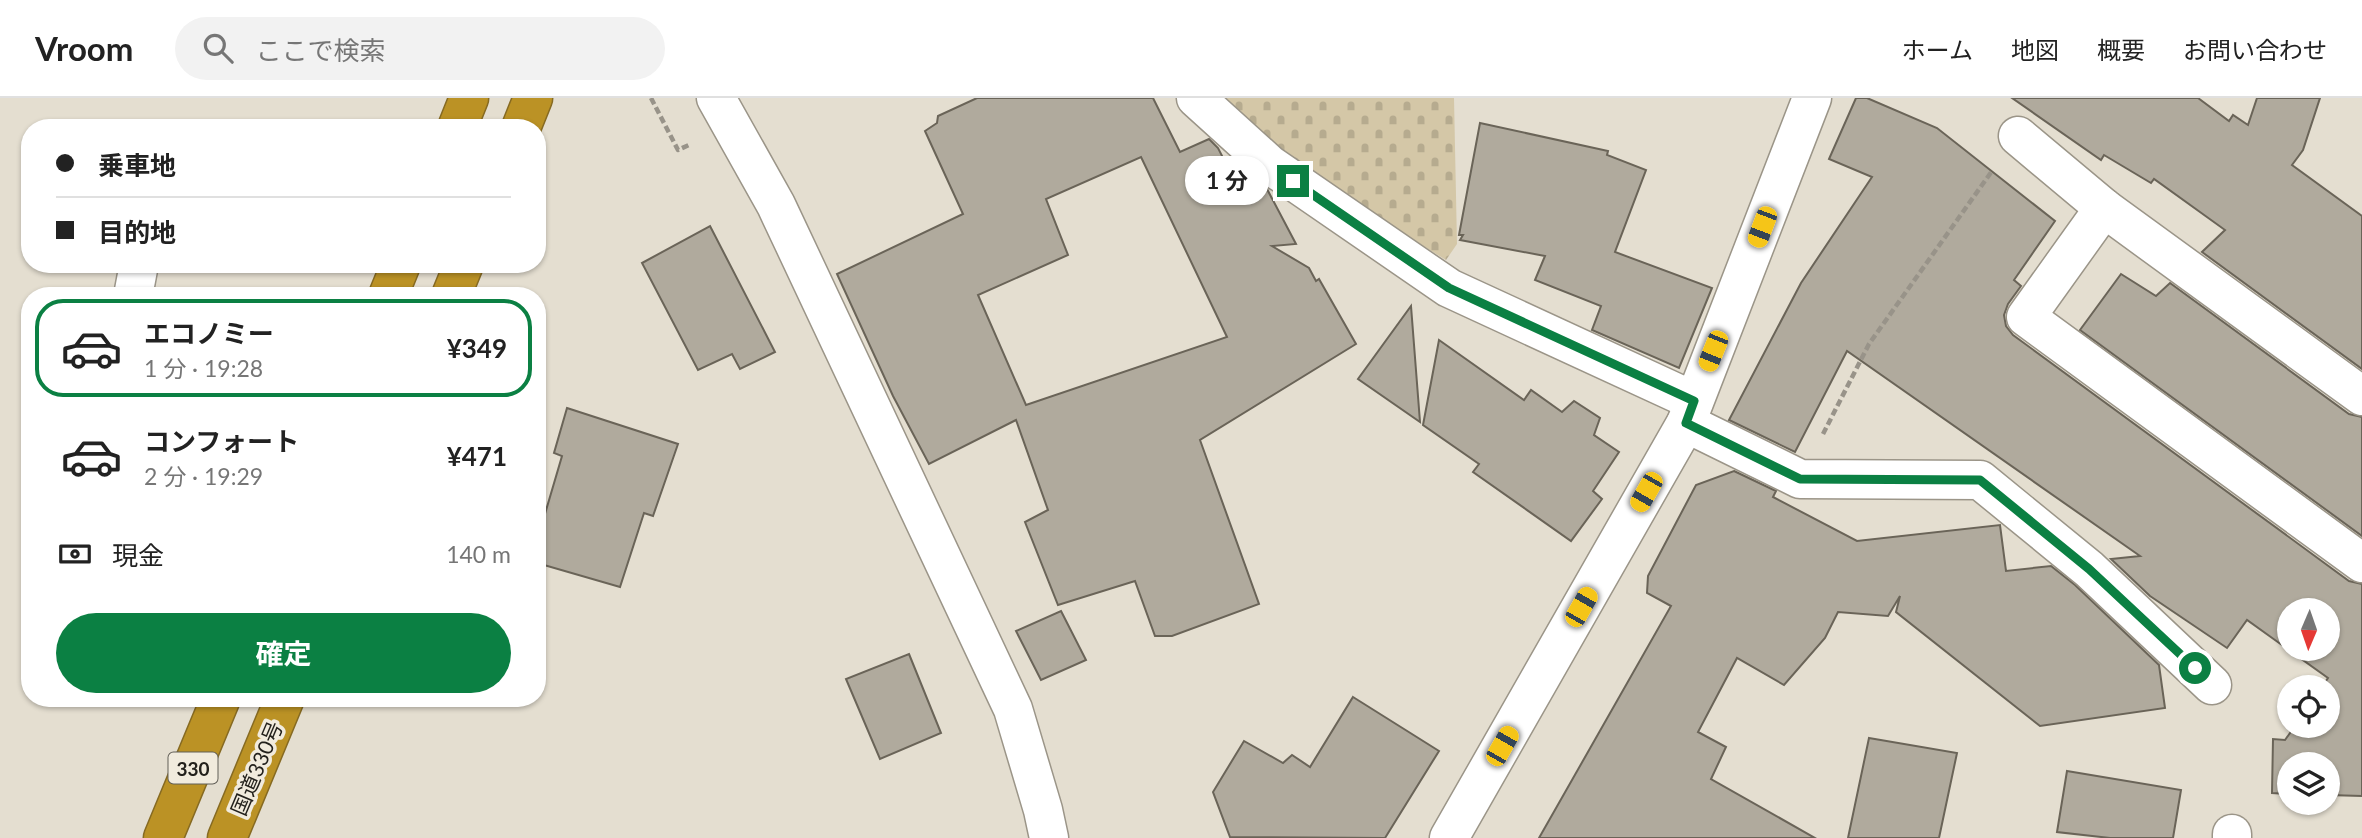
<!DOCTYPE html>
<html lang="ja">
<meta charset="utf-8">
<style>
:root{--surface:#fff;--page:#f2f2f2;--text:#222;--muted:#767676;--line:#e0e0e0;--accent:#0b8043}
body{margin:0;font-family:Lato,"Noto Sans JP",sans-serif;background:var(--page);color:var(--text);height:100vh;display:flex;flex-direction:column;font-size:26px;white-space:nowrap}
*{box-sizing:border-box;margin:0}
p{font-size:23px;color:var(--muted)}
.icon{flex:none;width:38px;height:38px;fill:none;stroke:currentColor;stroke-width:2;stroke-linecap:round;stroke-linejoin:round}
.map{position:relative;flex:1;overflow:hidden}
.panel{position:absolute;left:21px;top:189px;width:525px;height:420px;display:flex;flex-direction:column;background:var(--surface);border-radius:28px;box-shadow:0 2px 5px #0004}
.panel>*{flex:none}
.top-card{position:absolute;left:21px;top:21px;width:525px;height:154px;border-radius:28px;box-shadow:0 2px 5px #0004;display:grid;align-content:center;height:154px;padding:0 35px;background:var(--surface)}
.needle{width:46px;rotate:182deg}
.fabs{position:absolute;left:2277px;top:500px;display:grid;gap:14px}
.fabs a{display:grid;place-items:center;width:63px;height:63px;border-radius:50%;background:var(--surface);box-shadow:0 2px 5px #0004;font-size:35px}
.end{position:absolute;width:32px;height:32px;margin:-16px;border:9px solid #0b8043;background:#fff;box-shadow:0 0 0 4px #fff}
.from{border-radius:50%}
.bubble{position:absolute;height:49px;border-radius:24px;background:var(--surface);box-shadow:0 2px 5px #0004;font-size:23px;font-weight:700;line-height:49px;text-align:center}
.car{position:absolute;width:21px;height:42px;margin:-21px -10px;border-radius:9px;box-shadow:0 0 5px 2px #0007;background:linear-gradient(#f5c518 24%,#345 0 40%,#f5c518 0 76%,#345 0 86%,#f5c518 0)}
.top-card b{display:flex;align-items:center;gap:24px;height:66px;font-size:26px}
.top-card b+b{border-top:2px solid var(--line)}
.top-card i{width:18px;height:18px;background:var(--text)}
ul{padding:12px 0 0;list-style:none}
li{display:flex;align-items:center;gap:21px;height:98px;margin:0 14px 10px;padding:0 21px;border:4px solid transparent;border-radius:28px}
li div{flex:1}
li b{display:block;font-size:26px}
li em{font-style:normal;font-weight:700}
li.active{border-color:var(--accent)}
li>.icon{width:63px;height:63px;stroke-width:1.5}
.pay{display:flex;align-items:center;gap:18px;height:77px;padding:0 35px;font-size:26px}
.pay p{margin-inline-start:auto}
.action{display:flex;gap:14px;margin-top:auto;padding:14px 35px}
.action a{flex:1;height:80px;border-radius:42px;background:var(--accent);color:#fff;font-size:28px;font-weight:700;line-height:80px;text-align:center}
header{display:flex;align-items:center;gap:42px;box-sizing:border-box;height:98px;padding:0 35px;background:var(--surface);border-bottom:2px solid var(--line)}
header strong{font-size:33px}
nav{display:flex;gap:38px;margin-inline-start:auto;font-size:24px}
.search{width:490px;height:63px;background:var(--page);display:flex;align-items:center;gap:18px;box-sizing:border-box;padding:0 24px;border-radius:38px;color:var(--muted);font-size:26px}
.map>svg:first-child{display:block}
.cemetery{fill:url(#cemetery-stones)}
.building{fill:#b0aa9d;stroke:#6a6458;stroke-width:2;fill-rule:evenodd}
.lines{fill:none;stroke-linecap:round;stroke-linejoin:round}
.minor-casing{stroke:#9b9588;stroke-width:41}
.highway-casing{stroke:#866a22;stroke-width:41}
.path{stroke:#989389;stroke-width:4.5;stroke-dasharray:7 3.5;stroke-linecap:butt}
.minor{stroke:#fff;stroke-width:38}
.highway{stroke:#bb9225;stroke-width:38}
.route{stroke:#0b8043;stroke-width:9}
.labels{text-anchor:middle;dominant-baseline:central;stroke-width:7;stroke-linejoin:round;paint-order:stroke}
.shield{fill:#f1ebdd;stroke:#615e56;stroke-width:2}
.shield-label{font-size:19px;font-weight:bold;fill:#23211c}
.street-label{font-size:21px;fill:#23211c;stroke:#f1ebdd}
</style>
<header>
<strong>Vroom</strong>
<div class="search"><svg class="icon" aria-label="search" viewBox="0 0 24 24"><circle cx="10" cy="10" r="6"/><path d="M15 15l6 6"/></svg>ここで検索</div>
<nav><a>ホーム</a><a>地図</a><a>概要</a><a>お問い合わせ</a></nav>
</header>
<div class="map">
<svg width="2362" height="740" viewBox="0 0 2362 740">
<defs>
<pattern id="cemetery-stones" width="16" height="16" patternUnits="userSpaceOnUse" patternTransform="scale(1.75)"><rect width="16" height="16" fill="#d4c7a7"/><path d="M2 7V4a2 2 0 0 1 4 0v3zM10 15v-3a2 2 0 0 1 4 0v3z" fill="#b6ab8f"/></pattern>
</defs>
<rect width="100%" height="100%" fill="#e4ded0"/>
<polygon class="cemetery" points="1219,0 1454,0 1457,146 1446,162 1277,58"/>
<g class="building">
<path d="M977 0H1153L1180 54 1209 41 1218 50 1239 91 1255 83 1267 91 1296 146 1272 148 1309 170 1316 183 1319 181 1356 246 1200 342 1259 506 1172 538H1155L1135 483 1058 507 1025 424 1048 412 1016 322 929 366 893 298 837 176 963 116 925 33 937 25 938 18ZM1141 59 1227 239 1026 307 978 197 1068 157 1046 101Z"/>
<path d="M1856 0H1867L1937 30 2055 123 2014 182 2021 188 2008 206 2004 217 2006 228 2013 237 2349 483 2362 486V698L2328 697V667H2289V696L2272 695 2273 641 2285 642 2295 628H2328V590H2321L2328 580 2247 522 2227 550 2150 498 2111 461 2140 458 1847 253 1795 354 1729 322 1801 185 1872 79 1829 61ZM2289 513H2328V551H2289Z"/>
<polygon points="2012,0 2198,0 2229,23 2233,17 2248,27 2257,0 2320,0 2303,52 2292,67 2362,118 2362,271 2202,154 2225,132 2154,81 2151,85 2104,57 2101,62"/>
<polygon points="1480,25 1608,53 1607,57 1646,72 1615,154 1712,190 1679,270 1592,232 1601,208 1535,182 1545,158 1460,142 1463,137 1459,137"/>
<polygon points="710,128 775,254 740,271 732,256 698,272 642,165"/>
<polygon points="2121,176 2156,198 2170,185 2349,316 2362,319 2362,438 2080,232"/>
<polygon points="1411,208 1420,324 1358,281"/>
<polygon points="1439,242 1524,302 1531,292 1562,314 1574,303 1600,320 1594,337 1619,354 1593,393 1602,401 1571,443 1473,374 1479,366 1423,327"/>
<polygon points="567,310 678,346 653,418 644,415 620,489 537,465 537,443 562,358 554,355"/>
<polygon points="1734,373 1776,393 1773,399 1857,443 2000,427 2006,473 2051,468 2075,487 2159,567 2165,610 2040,628 1896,514 1900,498 1888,518 1838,514 1825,540 1784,587 1737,560 1698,634 1726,649 1711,681 1815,740 1539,740 1671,508 1647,495 1648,478 1696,387"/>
<polygon points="1061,513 1086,562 1041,582 1016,533"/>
<polygon points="909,556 941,635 880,661 846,581"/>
<polygon points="1353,599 1439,653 1385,740 1230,739 1213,694 1244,643 1283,665 1292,657 1310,669"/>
<polygon points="1869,640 1957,655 1939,740 1848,740"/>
<polygon points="2067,673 2181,692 2173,740 2110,740 2057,734"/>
</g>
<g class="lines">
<defs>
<g id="minor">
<polyline points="716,0 776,107 1013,611 1043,712 1049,740"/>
<polyline points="1196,0 1270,67 1449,190 1694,303"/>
<polyline points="2018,38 2104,110 2362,298"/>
<polyline points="2104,110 2026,219 2362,465"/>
<polyline points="133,198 139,166"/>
<polyline points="1686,325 1800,381 1980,382 2089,471 2212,587"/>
<polyline points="2232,736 2232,740"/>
<polyline points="1449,740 1686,325 1812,0"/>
</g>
<g id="highway">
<polyline points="457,30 469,0"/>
<polyline points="521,30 533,0"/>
<polyline points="388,198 401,166"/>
<polyline points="451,198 464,166"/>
<polyline points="163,740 221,600"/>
<polyline points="227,740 285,600"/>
</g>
</defs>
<use href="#minor" class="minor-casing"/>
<use href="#highway" class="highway-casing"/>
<g class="path">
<polyline points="651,0 678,52 691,46"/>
<polyline points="1823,336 1869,246 1992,73"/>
</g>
<use href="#minor" class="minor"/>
<use href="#highway" class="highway"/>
</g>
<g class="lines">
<polyline class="route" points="1293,83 1449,190 1694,303 1686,325 1800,381 1980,382 2089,471 2195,570"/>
</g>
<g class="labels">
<rect class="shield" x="168.5" y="654.5" width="49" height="31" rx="5"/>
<g class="shield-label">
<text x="193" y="670">330</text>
</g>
<g class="street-label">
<text transform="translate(256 670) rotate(-67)">国道330号</text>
</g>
</g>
</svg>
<div class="fabs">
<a><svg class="needle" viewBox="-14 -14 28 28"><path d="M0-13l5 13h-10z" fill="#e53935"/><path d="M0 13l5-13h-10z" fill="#767676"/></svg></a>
<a><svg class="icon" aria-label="locate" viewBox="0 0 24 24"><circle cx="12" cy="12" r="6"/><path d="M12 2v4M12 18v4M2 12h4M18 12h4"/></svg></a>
<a><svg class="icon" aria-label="layers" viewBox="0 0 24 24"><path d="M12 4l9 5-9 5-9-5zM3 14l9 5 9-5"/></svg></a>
</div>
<i class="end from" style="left:2195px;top:570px"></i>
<i class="end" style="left:1293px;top:83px"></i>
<div class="bubble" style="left:1185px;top:58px;width:84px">1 分</div>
<i class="car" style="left:1762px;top:129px;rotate:201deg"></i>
<i class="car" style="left:1713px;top:253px;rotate:202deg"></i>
<i class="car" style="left:1646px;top:394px;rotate:210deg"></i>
<i class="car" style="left:1581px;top:509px;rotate:30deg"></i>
<i class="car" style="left:1502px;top:648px;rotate:30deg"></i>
<div class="top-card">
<b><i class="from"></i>乗車地</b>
<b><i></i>目的地</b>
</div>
<section class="panel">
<ul>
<li class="active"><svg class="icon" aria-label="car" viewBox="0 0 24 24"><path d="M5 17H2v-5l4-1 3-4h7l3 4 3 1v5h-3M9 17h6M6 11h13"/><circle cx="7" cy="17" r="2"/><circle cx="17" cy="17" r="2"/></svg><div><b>エコノミー</b><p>1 分 · 19:28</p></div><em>¥349</em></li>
<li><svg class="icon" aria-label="car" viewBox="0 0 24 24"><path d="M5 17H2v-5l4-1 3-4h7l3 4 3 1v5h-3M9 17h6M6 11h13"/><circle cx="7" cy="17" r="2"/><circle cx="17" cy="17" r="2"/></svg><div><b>コンフォート</b><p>2 分 · 19:29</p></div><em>¥471</em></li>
</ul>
<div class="pay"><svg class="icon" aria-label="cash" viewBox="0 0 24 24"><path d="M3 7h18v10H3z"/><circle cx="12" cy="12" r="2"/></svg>現金<p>140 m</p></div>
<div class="action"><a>確定</a></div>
</section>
</div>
